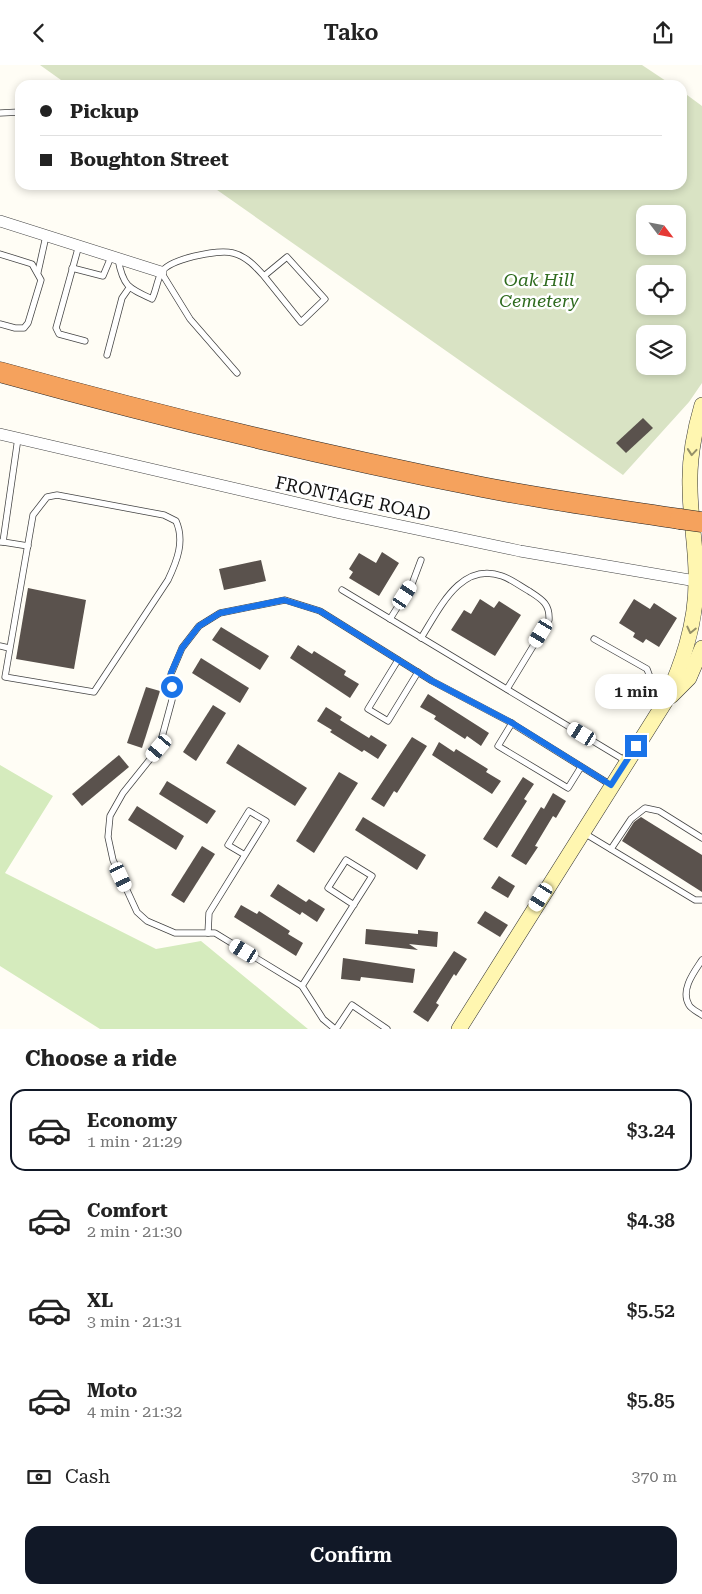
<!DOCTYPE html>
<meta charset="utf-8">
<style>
:root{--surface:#fff;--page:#f6f6f6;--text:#222;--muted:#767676;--line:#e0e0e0;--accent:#111827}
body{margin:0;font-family:"Roboto Serif",serif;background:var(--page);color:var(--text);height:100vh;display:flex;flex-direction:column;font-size:19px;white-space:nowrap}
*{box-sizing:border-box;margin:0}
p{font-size:16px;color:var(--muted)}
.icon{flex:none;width:28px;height:28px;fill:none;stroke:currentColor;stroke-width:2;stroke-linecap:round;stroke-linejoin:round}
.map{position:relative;height:964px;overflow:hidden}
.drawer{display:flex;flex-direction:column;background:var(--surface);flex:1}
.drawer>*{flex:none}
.hud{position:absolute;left:15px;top:15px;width:672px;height:110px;border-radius:15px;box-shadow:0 2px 8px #0003;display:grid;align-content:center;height:110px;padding:0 25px;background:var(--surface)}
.needle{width:32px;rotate:122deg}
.tools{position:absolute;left:636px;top:140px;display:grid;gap:10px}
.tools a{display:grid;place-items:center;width:50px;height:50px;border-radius:10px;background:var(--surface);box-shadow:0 2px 8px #0003;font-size:25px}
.end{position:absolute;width:22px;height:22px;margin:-11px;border:6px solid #1a73e8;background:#fff;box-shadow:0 0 0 2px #fff}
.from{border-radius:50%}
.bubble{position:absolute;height:35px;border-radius:15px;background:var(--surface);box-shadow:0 2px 8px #0003;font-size:16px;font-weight:600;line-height:35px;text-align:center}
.car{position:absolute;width:15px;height:30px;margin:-15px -8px;border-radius:6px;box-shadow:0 0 4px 1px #0007;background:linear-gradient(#fff 24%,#345 0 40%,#fff 0 76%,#345 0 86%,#fff 0)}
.hud b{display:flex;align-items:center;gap:18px;height:48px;font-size:19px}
.hud b+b{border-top:1px solid var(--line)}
.hud i{width:12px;height:12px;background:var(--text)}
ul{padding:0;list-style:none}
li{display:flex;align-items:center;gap:15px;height:82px;margin:0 10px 8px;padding:0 15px;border:2px solid transparent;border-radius:15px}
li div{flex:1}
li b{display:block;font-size:19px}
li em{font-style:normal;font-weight:600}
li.active{border-color:var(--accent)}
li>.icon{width:45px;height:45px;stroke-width:1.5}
h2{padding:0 25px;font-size:22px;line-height:60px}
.pay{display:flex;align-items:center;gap:12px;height:55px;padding:0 25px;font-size:19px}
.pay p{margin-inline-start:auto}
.button{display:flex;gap:10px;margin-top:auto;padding:10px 25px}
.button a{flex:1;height:58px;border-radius:15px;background:var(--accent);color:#fff;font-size:20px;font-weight:600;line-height:58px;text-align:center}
header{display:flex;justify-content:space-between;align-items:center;height:65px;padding:0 25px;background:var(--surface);font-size:22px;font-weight:600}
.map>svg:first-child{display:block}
.green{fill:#d5ebbd}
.cemetery{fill:#d9e3c4;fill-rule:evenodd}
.building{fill:#5a524d}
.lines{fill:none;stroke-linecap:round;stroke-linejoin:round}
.lane-casing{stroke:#444;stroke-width:7}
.street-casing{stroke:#444;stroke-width:12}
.secondary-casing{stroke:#333;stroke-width:16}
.highway-casing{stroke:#222;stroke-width:21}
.lane{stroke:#fff;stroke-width:5.5}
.street{stroke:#fff;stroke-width:11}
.secondary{stroke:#fff6b0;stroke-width:15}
.highway{stroke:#f5a25d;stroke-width:20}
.highway-bridge-casing{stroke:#222;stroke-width:21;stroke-linecap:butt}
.highway-bridge{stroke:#f5a25d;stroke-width:20}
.oneway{stroke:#948f68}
.route{stroke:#1a73e8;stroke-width:6}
.labels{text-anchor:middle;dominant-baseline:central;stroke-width:5;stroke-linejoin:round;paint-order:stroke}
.park-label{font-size:18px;font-style:italic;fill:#2f6b1f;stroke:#fff}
.street-label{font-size:18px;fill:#111;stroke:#fff}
</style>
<header><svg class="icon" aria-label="back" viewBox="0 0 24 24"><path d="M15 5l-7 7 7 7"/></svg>Tako<svg class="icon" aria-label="share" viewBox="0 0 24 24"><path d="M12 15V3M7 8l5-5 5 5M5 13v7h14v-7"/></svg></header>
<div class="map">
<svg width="702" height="964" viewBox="0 0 702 964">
<rect width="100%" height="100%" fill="#fffdf5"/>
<polygon class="green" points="0,700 53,731 5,808 156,884 201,876 308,964 100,964 0,901"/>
<g class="cemetery">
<polygon points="40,0 642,0 672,20 68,20"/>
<path d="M683 27 702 41V318L689 337 623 410 210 120H682ZM645 149H678V181H645ZM645 209H678V241H645ZM645 269H678V301H645Z"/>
</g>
<g class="building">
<polygon points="643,353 653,363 626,388 616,378"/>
<polygon points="382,487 399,498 379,531 349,513 353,507 349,504 359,488 376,498"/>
<polygon points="261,495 266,516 224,525 219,504"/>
<polygon points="28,523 86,535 74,604 16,594"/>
<polygon points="480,534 494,543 499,536 521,550 495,591 451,565 464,545 471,549"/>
<polygon points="634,534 650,544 654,538 677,553 659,582 646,574 643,578 633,572 635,568 619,558"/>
<polygon points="221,562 269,591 260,605 212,575"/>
<polygon points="298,580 312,589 314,586 346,606 344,610 359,619 350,633 290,593"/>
<polygon points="201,593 249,623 240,638 192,608"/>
<polygon points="146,622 160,626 142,683 127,678"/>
<polygon points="428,629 489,668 481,681 467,671 465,674 434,654 436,651 420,642"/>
<polygon points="213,640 226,648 196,696 183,687"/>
<polygon points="326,642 342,652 340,655 369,673 371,670 387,680 378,694 364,685 362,687 330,667 332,665 317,656"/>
<polygon points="412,672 427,681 397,728 394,726 384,742 371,734"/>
<polygon points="439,677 454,687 456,684 488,704 486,707 501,716 492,729 432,690"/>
<polygon points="238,679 307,723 295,741 226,698"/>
<polygon points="119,690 129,702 82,741 72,729"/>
<polygon points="339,707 358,718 314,788 296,776"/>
<polygon points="523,712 534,719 524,734 527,736 497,783 483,774"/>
<polygon points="167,716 216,746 207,759 159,729"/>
<polygon points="553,728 566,736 556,753 553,751 535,781 538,782 526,800 511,791 541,742 544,744"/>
<polygon points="137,741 184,771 176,785 128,755"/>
<polygon points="363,752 426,790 417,805 355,765"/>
<polygon points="641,752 702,790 702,827 622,776 634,757"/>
<polygon points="202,781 215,789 184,838 171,830"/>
<polygon points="499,811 515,821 508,833 491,823"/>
<polygon points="278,819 306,837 309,834 325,844 317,857 302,847 300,850 270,831"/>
<polygon points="241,840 257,849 259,846 290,866 288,869 303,878 296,891 234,852"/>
<polygon points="485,846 508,860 500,872 477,858"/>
<polygon points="366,864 418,869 418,865 438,867 437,882 409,879 418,885 365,879"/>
<polygon points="454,886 467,894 456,911 454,909 436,938 439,940 428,957 413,947"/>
<polygon points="343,893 415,904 413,918 361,912 360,916 341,914"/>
</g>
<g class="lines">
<defs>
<g id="lane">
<polyline points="0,48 20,47"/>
<polyline points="79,180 56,263 59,269 85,276"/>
<polyline points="0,189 32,199 41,215 28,258 24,263 15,263 0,259"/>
<path d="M118 194C123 221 128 223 152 234 156 226 157 216 161 208 168 194 218 184 233 188 246 191 256 202 264 211L287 192 325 234 301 257 264 211"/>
<polyline points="72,203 103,211 111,192"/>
<polyline points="38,207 46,171"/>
<polyline points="161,207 190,254 237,308"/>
<polyline points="107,290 122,233 129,223"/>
<path d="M57 430 164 450 176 456C185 476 177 496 168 515L94 627 5 612 33 450 47 432Z"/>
<polyline points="0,477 3,477 18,373"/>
<polyline points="3,477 28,481"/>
<polyline points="342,525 626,696"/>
<polyline points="390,554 412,519 421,495"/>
<path d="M421 573C439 545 460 496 502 511 511 514 520 521 529 526 541 534 550 538 549 555L507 624"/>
<polyline points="594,574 647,604 654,623 664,636"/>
<polyline points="0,581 9,583"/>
<polyline points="398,595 368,644 388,656 418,607"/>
<polyline points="512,658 498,681 568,723 581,702"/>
<polyline points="584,768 695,835 702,835"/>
<polyline points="611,784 631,754 645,743 659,746 702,773"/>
<polyline points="208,868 209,848 266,756 249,746 228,780 245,790"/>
<path d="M702 895C694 907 680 925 689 940 691 944 698 947 702 950"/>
<polyline points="302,921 372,811 346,795 328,823 354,840"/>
<polyline points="335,964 323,954 302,921 215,868 175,868 147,856 137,847 113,795 108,772 110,751 123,728 159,683 172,635 171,609 182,583 199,561 220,548 285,535 320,546 432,616 508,656 611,720"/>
<polyline points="336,964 352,940 387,964"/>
</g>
<g id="street">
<polyline points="0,156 161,207"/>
<polyline points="0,369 340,448 520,486 702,517"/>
</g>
<g id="secondary">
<polyline points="671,631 689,613 702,583"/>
<path d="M459 964 665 637C682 599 696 560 696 517 697 485 690 454 690 422 689 394 694 367 702 340"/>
</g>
<path id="highway" d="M0 307C159 351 320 390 482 422 548 435 614 444 680 454"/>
</defs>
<use href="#lane" class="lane-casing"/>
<use href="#street" class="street-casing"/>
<use href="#secondary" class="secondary-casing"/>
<use href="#highway" class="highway-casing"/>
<use href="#lane" class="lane"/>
<use href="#street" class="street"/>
<use href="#secondary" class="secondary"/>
<use href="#highway" class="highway"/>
<defs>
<polyline id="highway-bridge" points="680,454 702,457"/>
</defs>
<use href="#highway-bridge" class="highway-bridge-casing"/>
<use href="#highway-bridge" class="highway-bridge"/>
</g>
<defs><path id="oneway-chevron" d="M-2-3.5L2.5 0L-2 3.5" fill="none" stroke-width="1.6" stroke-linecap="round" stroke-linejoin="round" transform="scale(1.25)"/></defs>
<g class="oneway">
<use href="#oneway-chevron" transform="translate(692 387) rotate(95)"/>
<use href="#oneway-chevron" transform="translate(691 565) rotate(103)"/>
</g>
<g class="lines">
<polyline class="route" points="172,622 171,608 182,583 199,561 220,548 284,535 320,546 432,616 512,658 611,720 636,681"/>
</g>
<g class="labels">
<g class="park-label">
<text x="539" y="214">Oak Hill<tspan x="539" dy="21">Cemetery</tspan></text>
</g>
<g class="street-label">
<text transform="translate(353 433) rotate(12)">FRONTAGE ROAD</text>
</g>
</g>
</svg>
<div class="tools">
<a><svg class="needle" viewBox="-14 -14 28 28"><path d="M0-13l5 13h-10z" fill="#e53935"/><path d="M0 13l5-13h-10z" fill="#767676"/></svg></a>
<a><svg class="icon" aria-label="locate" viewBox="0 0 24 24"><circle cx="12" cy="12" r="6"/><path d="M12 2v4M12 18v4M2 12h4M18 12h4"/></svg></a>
<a><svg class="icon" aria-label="layers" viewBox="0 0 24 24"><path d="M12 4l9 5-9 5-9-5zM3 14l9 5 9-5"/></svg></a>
</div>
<i class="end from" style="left:172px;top:622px"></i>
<i class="end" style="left:636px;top:681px"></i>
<div class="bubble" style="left:595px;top:609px;width:82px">1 min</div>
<i class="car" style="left:405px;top:530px;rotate:33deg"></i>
<i class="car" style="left:541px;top:568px;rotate:211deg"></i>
<i class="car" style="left:582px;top:669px;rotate:301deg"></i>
<i class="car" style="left:159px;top:683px;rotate:220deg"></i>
<i class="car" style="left:121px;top:812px;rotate:155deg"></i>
<i class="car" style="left:541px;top:832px;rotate:212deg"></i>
<i class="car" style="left:244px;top:886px;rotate:301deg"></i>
<div class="hud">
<b><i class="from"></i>Pickup</b>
<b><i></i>Boughton Street</b>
</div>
</div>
<section class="drawer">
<h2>Choose a ride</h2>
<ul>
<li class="active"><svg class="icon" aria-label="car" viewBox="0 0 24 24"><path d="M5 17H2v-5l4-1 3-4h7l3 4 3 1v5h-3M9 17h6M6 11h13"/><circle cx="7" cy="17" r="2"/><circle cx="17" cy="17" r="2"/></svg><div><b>Economy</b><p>1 min · 21:29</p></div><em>$3.24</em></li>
<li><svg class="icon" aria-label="car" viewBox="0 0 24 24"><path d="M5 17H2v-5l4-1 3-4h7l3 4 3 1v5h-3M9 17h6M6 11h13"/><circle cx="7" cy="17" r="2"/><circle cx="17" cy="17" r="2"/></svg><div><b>Comfort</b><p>2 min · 21:30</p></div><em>$4.38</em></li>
<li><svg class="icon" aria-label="car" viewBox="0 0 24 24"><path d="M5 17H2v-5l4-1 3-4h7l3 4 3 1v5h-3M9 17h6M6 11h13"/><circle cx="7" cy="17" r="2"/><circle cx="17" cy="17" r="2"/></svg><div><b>XL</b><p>3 min · 21:31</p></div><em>$5.52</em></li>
<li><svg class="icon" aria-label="car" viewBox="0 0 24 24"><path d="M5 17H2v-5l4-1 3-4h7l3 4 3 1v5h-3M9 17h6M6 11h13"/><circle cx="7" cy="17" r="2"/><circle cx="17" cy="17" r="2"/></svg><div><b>Moto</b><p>4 min · 21:32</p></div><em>$5.85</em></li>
</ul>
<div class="pay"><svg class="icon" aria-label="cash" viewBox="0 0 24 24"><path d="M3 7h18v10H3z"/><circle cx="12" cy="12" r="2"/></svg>Cash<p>370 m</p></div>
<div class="button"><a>Confirm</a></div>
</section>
